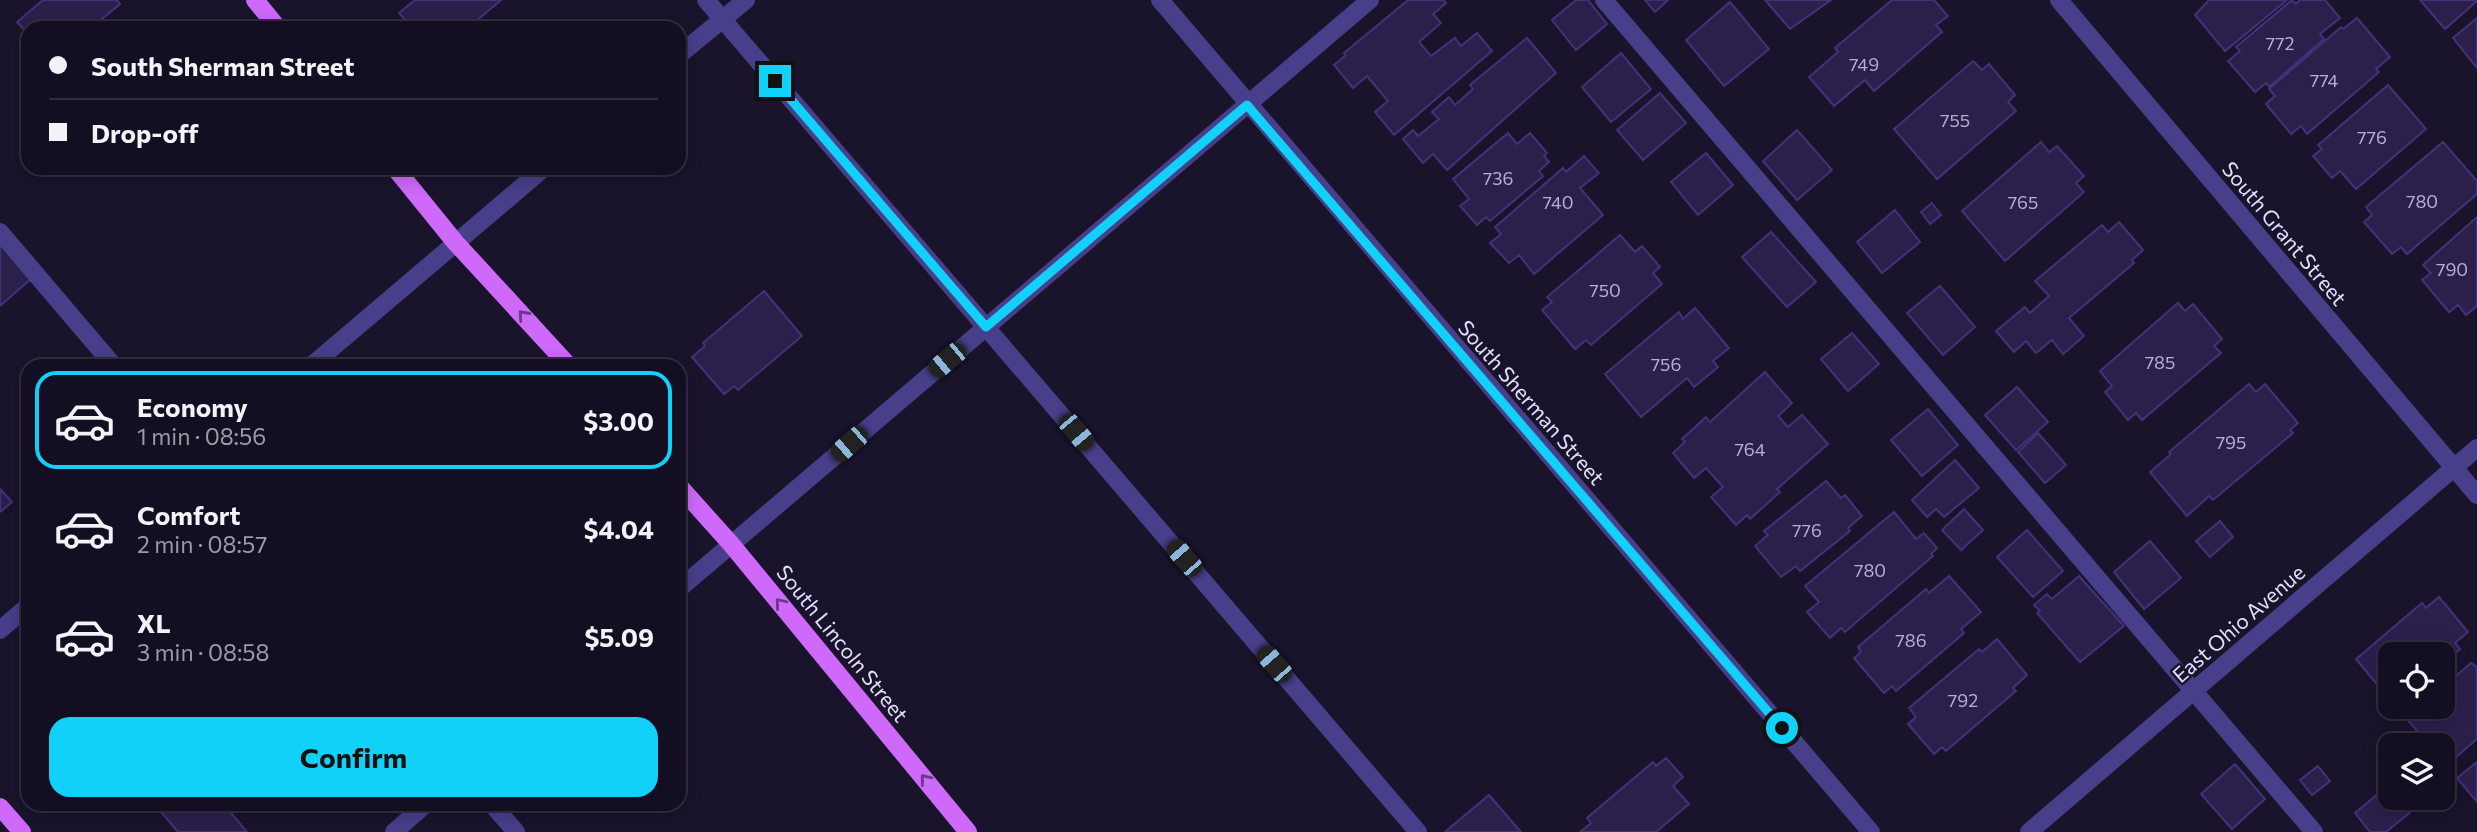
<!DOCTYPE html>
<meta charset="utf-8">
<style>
:root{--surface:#130e21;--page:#1c172a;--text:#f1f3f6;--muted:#9d9ca5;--line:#322e3f;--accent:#11d1f8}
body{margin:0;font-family:Commissioner,sans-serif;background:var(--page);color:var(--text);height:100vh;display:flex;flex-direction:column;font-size:26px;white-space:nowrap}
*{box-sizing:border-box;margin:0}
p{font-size:23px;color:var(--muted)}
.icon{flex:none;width:38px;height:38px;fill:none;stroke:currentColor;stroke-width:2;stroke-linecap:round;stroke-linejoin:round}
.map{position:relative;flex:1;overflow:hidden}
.details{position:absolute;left:21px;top:359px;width:665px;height:452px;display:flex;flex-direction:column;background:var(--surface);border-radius:21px;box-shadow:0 4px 18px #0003,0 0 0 2px var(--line)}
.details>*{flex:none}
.guide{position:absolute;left:21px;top:21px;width:665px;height:154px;border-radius:21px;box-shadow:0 4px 18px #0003,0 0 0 2px var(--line);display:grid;align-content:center;height:154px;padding:0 28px;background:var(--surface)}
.fabs{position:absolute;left:2378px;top:642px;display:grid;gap:14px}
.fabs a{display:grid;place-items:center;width:77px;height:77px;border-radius:14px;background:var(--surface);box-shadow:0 4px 18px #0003,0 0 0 2px var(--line);font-size:35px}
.end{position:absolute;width:32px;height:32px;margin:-16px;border:9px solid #11d1f8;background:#111;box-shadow:0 0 0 4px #111}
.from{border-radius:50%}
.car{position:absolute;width:21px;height:42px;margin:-21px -10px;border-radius:9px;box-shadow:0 0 5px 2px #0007;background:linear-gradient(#222 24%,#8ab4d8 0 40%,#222 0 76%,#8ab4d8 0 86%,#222 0)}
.guide b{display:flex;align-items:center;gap:24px;height:66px;font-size:26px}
.guide b+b{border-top:2px solid var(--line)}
.guide i{width:18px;height:18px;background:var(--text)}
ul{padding:12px 0 0;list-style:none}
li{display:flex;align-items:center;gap:21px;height:98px;margin:0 14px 10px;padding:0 14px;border:4px solid transparent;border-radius:21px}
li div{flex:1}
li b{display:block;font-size:26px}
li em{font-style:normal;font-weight:700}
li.active{border-color:var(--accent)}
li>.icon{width:63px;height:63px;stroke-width:1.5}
.primary-button{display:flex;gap:14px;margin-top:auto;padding:14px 28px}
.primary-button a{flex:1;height:80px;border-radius:21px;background:var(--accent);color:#111;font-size:28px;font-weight:700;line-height:80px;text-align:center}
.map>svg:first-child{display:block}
.building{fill:#2b1f4c;stroke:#443278;stroke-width:2}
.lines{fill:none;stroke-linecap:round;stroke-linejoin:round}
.service{stroke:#473f89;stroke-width:18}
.minor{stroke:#473f89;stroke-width:18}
.tertiary{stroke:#473f89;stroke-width:18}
.primary{stroke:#ce69fa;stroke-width:18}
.oneway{stroke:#6a3a89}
.route{stroke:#11d1f8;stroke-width:9}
.labels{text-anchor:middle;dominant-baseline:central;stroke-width:5;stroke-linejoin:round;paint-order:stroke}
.number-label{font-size:18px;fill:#b6afd2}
.street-label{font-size:21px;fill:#e4dffe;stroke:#19132c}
</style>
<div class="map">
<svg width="2477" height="832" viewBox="0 0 2477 832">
<rect width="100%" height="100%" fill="#19132c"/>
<g class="building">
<polygon points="43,0 117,0 120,4 91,28 28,28 28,34 17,22"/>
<polygon points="415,0 501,0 468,28 412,28 399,13"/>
<polygon points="1408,0 1444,0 1446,3 1433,14 1441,23 1419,42 1431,56 1455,38 1461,46 1477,33 1492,51 1394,135 1375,112 1388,101 1367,76 1353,88 1334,65 1346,55 1344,53"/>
<polygon points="1576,0 1588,0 1607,24 1576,50 1552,20"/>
<polygon points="1645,0 1668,0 1655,12"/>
<polygon points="1765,0 1831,0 1790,29"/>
<polygon points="1892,0 1934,0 1948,16 1936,25 1942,32 1874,91 1865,80 1834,106 1809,77 1838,52 1835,48"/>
<polygon points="2209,0 2287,0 2225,51 2195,15"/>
<polygon points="2292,0 2296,4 2300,0 2325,0 2340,18 2320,34 2324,39 2269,87 2266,83 2255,92 2228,61 2240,51 2236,47"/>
<polygon points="2420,0 2477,0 2477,1 2445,29"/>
<polygon points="1730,2 1769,49 1724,86 1686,40"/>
<polygon points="2357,18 2390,57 2376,69 2379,72 2307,134 2301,126 2291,134 2266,104 2275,96 2269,89 2341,27 2343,29"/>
<polygon points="2477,18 2477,68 2453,38"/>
<polygon points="1527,38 1556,73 1447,170 1433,154 1423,163 1403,139 1413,130 1418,136 1439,119 1432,112 1449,97 1455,105 1473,89 1470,85"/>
<polygon points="1621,53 1651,89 1611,122 1582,87"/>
<polygon points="1973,61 1982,70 1989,64 2015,95 2008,102 2016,111 1937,179 1894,129"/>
<polygon points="2388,85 2426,129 2356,189 2340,171 2332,178 2313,156 2322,149 2318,145"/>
<polygon points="1660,93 1686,123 1643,160 1617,130"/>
<polygon points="1797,130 1832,170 1797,200 1763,161"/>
<polygon points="1508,133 1517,144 1530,133 1547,153 1544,156 1549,162 1539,171 1543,176 1490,221 1486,217 1477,225 1460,206 1469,199 1453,179"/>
<polygon points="2041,142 2049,152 2057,146 2084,176 2076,183 2084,192 2005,261 1962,211"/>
<polygon points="2443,142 2477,181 2477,194 2407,254 2401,247 2392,254 2364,222 2372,215 2366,207"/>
<polygon points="1706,153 1733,185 1698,215 1671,182"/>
<polygon points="1584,156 1599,173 1580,188 1603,215 1534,274 1519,255 1509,263 1490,243 1501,234 1495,227 1563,168 1566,172"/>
<polygon points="1932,203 1941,215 1930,224 1921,212"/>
<polygon points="1895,210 1920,242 1882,273 1857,242"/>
<polygon points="2477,217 2477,306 2466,315 2458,305 2449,312 2422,280 2431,273 2423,265"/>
<polygon points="2119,222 2143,250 2132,260 2134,263 2069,318 2084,336 2063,354 2052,340 2036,353 2026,341 2014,352 1996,331 2025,307 2030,313 2049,296 2035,281 2102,225 2108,232"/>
<polygon points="1771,232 1816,282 1787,307 1742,257"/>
<polygon points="1620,235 1635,252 1642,246 1660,267 1653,273 1662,284 1591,345 1586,340 1575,349 1542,310 1552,302 1547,297"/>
<polygon points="0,242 31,279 0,306"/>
<polygon points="1940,286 1975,327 1943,355 1907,313"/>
<polygon points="764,291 802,336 738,390 734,386 724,394 692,357 705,346 703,343"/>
<polygon points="2178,303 2185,311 2193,304 2222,339 2214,346 2221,353 2142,420 2136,413 2128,420 2105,392 2112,386 2100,371"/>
<polygon points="1695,308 1729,348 1713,361 1718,367 1694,387 1687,378 1641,417 1605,374 1679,312 1683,319"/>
<polygon points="1852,333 1879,364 1848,391 1821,359"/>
<polygon points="1765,372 1792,403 1778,416 1788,427 1802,415 1828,444 1777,489 1780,492 1750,519 1747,515 1736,525 1711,497 1723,487 1706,468 1694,478 1673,453 1685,442 1682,439 1706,417 1710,422"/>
<polygon points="2249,384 2256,392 2265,384 2298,423 2290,430 2293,433 2213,500 2209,496 2187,516 2150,472 2171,454 2169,452"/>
<polygon points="2017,387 2048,422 2016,450 1985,415"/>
<polygon points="1928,409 1958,445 1922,476 1891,440"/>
<polygon points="2038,433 2066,465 2045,483 2018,452"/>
<polygon points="1955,460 1979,488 1944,517 1936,509 1927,517 1912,500"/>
<polygon points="1826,481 1841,498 1845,495 1862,516 1848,528 1850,531 1800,571 1796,566 1781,577 1755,546 1768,535 1764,531"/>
<polygon points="0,489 12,502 0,512"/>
<polygon points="1964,509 1983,530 1961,550 1942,530"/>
<polygon points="1894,512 1916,539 1924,533 1937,548 1931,554 1933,556 1845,632 1841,628 1830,638 1807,612 1819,602 1805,586"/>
<polygon points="2220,521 2233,537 2210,557 2196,541"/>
<polygon points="2027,530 2063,571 2033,597 1997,557"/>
<polygon points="2150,541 2181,578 2144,609 2114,572"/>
<polygon points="1949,576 1981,612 1961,629 1964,633 1896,691 1892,686 1884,693 1854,658 1861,652 1858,647 1926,589 1929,593"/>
<polygon points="2079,576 2124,626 2080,662 2037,613 2040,611 2034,605 2047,594 2052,599"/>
<polygon points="2439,597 2468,632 2455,643 2460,649 2443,663 2443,654 2390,654 2390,700 2356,659 2422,603 2426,608"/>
<polygon points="1997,639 2027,675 2013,688 2016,691 1946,751 1942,747 1934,754 1908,724 1916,717 1909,708 1979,649 1982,652"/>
<polygon points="2471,663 2477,667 2477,739 2447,765 2443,761 2443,746 2430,746 2406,718 2419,707 2443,707 2443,687"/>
<polygon points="1666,758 1683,777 1673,786 1689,804 1656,832 1580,832 1591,823 1587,818 1653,762 1656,766"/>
<polygon points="2477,762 2477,802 2457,778"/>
<polygon points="2235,764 2265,799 2232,829 2201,794"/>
<polygon points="2318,766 2330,781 2312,795 2300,780"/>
<polygon points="2390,784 2390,798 2403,798 2413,810 2386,832 2370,832 2355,813"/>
<polygon points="1489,795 1521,832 1445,832"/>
<polygon points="159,803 242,803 231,813 247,832 178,832 156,806"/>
</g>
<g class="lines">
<g class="service">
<polyline points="706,0 1418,832"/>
<polyline points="1604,0 2314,832"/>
<polyline points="0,232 114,366"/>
<polyline points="679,589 1370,0"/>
<polyline points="491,803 516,832"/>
<polyline points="394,832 427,803"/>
</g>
<g class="minor">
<polyline points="1160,0 1871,832"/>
<polyline points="2059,0 2477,495"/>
<polyline points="679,55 746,0"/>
<polyline points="311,366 544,168"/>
<polyline points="0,630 28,606"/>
</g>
<polyline class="tertiary" points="2029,832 2477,448"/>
<g class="primary">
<polyline points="255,0 278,28"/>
<polyline points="395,168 455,242 569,366"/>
<polyline points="679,486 731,544 968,832"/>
<polyline points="0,807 22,832"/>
</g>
</g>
<defs><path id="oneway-chevron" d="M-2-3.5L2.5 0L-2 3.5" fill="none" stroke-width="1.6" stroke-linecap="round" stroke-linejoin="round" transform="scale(1.75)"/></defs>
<g class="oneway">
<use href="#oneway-chevron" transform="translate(523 315) rotate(-132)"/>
<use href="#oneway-chevron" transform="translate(780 603) rotate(-130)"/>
<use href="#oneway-chevron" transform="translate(925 779) rotate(-129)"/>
</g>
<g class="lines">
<polyline class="route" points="775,81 986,327 1247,105 1782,728"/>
</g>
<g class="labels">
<g class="number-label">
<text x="2280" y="43">772</text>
<text x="1864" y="64">749</text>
<text x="2324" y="80">774</text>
<text x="1955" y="120">755</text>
<text x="2372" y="137">776</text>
<text x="1498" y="178">736</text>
<text x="2422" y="201">780</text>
<text x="1558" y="202">740</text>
<text x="2023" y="202">765</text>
<text x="2452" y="269">790</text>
<text x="1605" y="290">750</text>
<text x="2160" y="362">785</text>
<text x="1666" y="364">756</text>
<text x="2231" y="442">795</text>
<text x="1750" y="449">764</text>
<text x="1807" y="530">776</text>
<text x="1870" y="570">780</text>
<text x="1911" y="640">786</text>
<text x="1963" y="700">792</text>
</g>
<g class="street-label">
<text transform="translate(2285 233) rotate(50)">South Grant Street</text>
<text transform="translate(1532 402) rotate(49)">South Sherman Street</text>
<text transform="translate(2238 623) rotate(-41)">East Ohio Avenue</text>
<text transform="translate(843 643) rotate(51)">South Lincoln Street</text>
</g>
</g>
</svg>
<div class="fabs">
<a><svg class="icon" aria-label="locate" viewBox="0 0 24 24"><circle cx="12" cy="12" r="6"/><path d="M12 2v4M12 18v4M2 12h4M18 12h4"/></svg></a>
<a><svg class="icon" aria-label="layers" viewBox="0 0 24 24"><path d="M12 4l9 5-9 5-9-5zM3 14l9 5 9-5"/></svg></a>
</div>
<i class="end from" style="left:1782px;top:728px"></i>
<i class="end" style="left:775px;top:81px"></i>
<i class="car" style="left:947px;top:360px;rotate:230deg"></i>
<i class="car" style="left:1076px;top:432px;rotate:140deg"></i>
<i class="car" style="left:849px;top:444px;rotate:229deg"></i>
<i class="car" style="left:1184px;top:558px;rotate:319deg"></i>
<i class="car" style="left:1274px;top:664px;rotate:319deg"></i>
<div class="guide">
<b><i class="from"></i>South Sherman Street</b>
<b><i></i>Drop-off</b>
</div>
<section class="details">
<ul>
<li class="active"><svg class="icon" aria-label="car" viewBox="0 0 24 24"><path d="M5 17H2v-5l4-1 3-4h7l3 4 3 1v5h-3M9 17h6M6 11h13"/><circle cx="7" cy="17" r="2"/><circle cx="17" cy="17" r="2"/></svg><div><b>Economy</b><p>1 min · 08:56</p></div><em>$3.00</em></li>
<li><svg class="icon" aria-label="car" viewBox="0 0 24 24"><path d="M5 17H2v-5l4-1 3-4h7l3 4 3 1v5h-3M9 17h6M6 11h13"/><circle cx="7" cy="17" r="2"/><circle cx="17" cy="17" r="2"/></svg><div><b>Comfort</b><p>2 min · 08:57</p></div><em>$4.04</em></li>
<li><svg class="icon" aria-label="car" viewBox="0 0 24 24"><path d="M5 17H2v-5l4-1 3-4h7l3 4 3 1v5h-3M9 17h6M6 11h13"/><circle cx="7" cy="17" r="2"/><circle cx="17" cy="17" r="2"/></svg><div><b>XL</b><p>3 min · 08:58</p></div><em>$5.09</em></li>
</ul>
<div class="primary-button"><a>Confirm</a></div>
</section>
</div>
